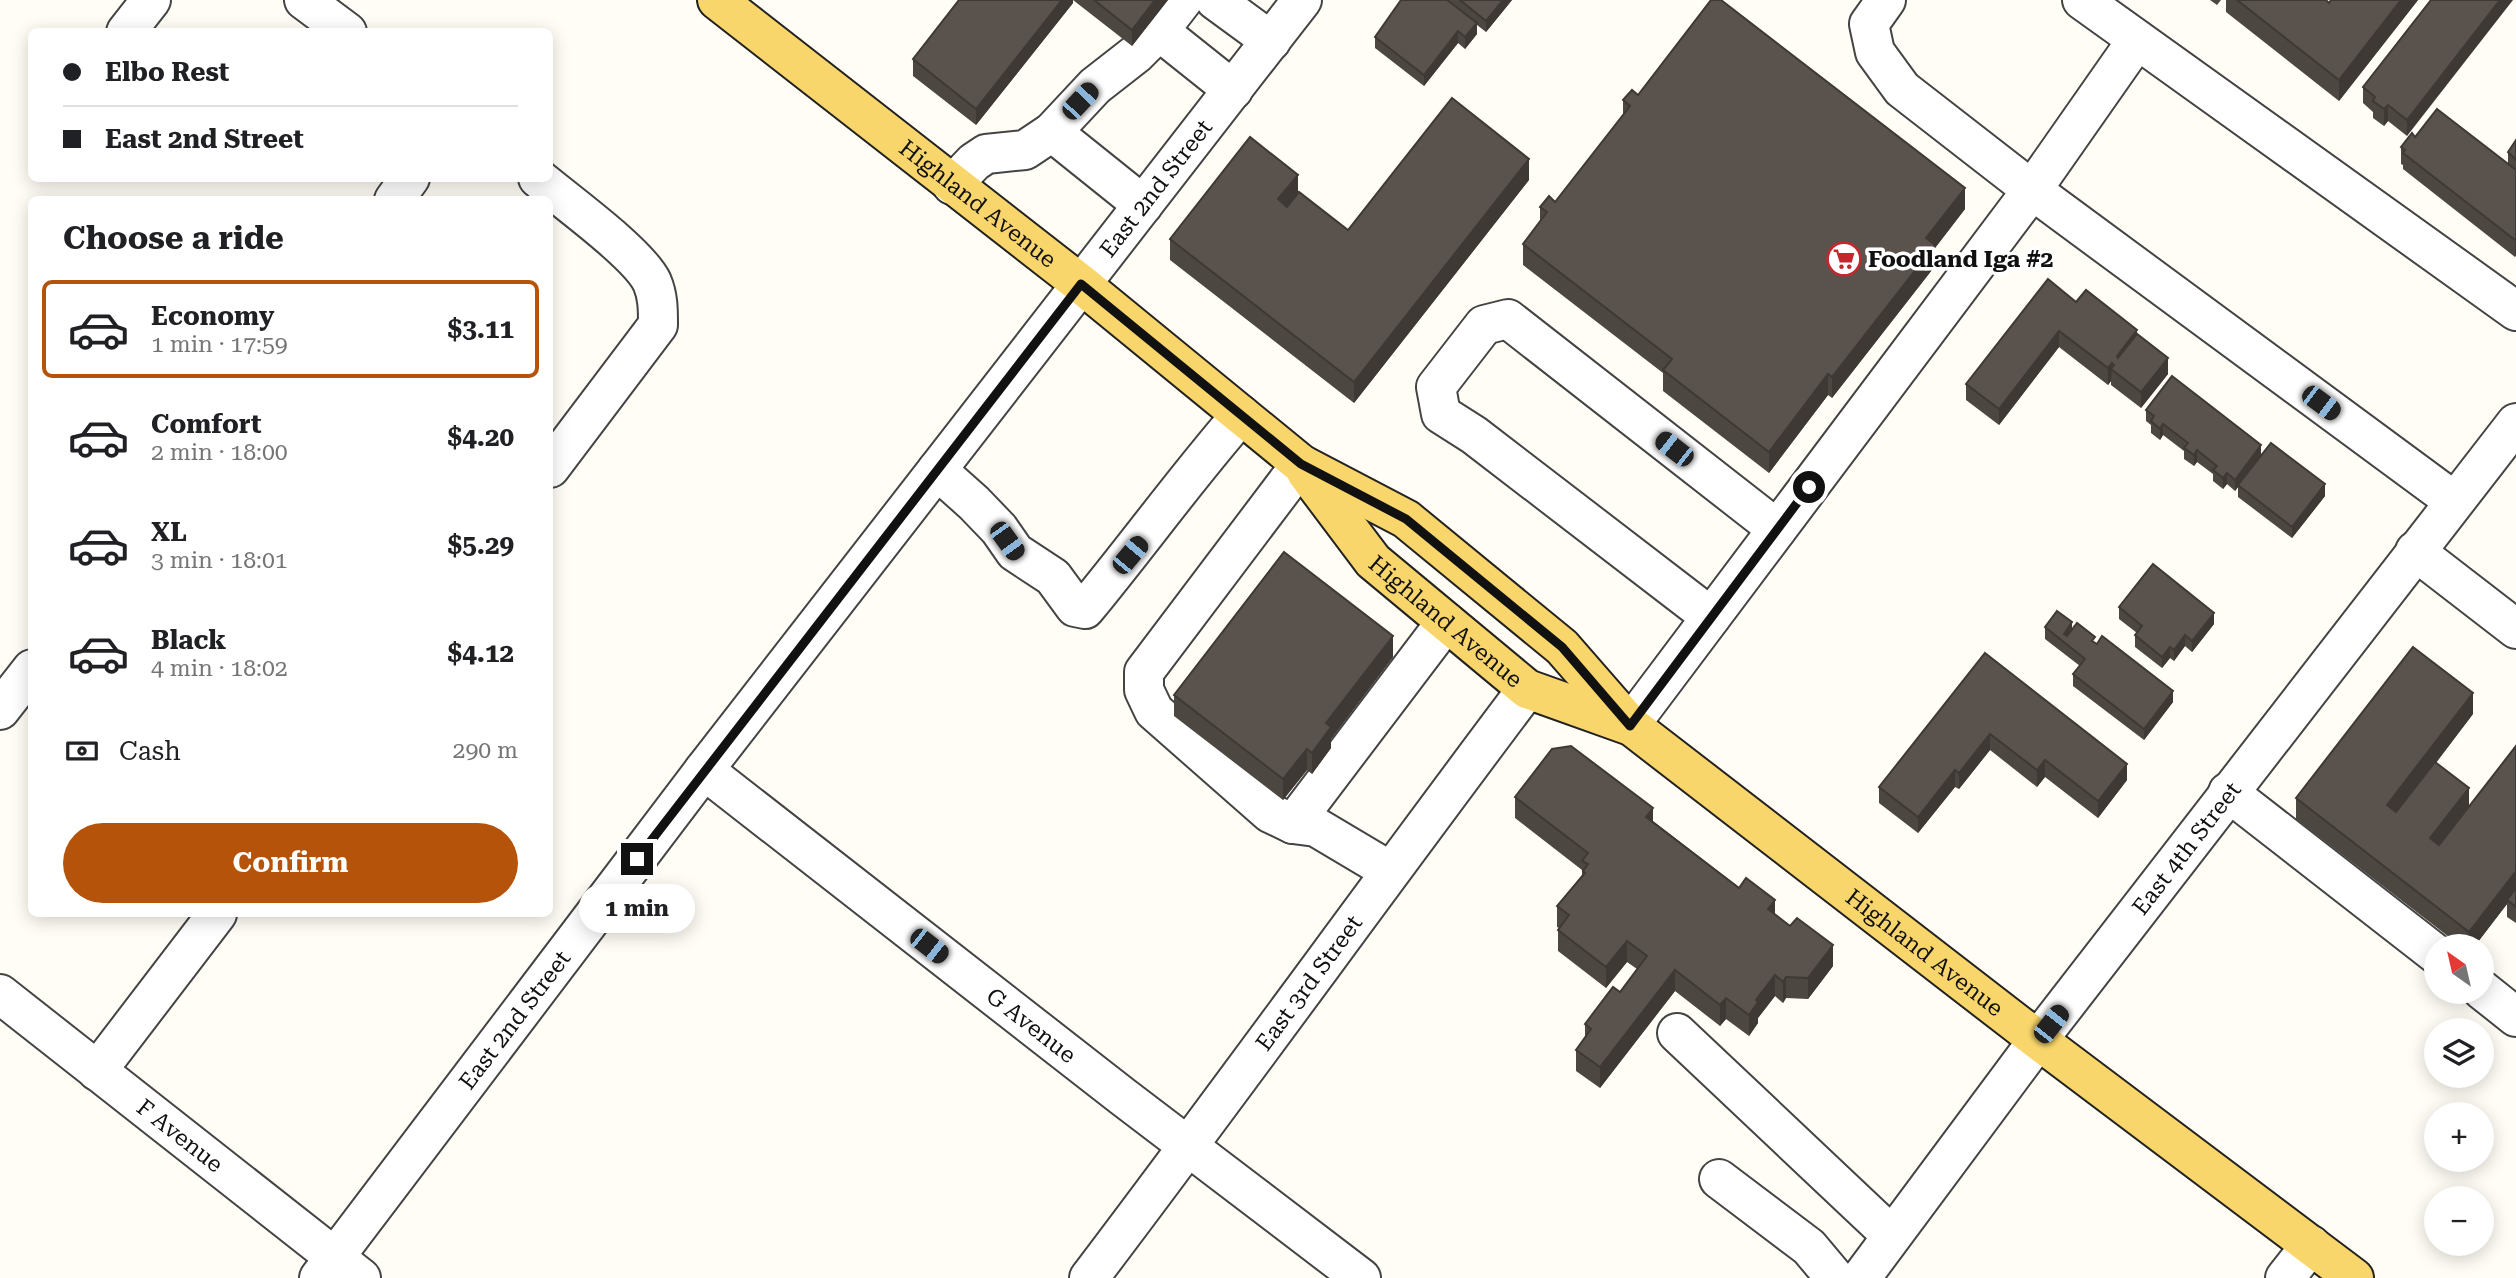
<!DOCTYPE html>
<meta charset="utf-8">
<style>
:root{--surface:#fff;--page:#f2f2f2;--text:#202124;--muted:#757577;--line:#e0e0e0;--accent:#b45309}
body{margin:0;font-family:"Roboto Serif",serif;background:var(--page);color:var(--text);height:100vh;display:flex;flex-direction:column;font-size:26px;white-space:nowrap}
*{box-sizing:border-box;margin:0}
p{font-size:23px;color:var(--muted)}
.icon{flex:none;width:38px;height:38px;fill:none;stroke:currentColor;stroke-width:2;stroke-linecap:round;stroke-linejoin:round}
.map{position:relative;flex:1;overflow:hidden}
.drawer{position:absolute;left:28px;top:196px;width:525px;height:721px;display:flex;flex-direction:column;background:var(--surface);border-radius:10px;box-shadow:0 4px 18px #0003}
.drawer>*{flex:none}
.banner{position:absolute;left:28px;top:28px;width:525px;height:154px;border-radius:10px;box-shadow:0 4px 18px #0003;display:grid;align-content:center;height:154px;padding:0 35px;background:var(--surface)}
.needle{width:46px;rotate:326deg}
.buttons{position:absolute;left:2424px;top:934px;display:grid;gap:14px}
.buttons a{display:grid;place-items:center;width:70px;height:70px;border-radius:50%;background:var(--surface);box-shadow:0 4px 18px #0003;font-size:35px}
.end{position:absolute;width:32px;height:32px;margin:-16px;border:9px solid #111;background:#fff;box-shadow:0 0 0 4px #fff}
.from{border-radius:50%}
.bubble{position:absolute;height:49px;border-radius:24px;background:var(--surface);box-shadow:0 4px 18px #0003;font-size:23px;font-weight:700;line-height:49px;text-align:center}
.car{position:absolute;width:21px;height:42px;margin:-21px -10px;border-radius:9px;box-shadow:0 0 5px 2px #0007;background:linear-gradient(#222 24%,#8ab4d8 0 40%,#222 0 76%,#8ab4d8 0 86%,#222 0)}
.banner b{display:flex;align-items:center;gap:24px;height:66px;font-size:26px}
.banner b+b{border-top:2px solid var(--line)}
.banner i{width:18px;height:18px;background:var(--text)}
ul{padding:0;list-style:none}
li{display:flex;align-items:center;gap:21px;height:98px;margin:0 14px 10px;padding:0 21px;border:4px solid transparent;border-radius:10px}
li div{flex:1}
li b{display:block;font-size:26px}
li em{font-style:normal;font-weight:700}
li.current{border-color:var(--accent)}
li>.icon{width:63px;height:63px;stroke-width:1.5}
h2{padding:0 35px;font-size:32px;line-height:84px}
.pay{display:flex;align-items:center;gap:18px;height:77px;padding:0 35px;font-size:26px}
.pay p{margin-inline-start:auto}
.primary-button{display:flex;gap:14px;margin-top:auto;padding:14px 35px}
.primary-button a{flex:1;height:80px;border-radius:42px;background:var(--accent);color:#fff;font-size:28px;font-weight:700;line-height:80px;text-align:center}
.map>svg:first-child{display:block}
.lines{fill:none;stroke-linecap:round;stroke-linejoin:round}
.minor-casing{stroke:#444;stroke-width:42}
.major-casing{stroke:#222;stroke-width:42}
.minor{stroke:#fff;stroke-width:38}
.major{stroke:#f9d66b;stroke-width:38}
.wall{fill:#4d4742}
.shaded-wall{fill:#3f3936}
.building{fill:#5a524d;stroke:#3f3936;stroke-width:2}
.route{stroke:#111;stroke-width:9}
.labels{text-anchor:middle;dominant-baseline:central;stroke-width:7;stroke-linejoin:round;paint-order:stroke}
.street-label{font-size:23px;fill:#111;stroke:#fff}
.poi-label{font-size:23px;font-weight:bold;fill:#111;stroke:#fff;text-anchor:start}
</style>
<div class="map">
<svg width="2516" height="1278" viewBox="0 0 2516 1278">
<rect width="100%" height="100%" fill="#fffdf5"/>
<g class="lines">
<defs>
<g id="minor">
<polyline points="304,0 347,32"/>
<polyline points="1215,0 1271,41"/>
<polyline points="1886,0 1869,24 1875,52 1902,89 2032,190 2137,40"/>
<polyline points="2082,0 2516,311"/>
<polyline points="1159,31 1233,90"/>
<polyline points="126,32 151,0"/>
<polyline points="1052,132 1143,205"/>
<path d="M538 178C565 201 638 253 652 282 658 296 658 309 658 325L550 468"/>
<polyline points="952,185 974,162 986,154 1025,150 1052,132 1095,86 1136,54 1159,31 1183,0"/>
<polyline points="394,200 410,178"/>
<polyline points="1301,464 1144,672 1144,690 1154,711 1270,813 1293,824 1316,827 1390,871"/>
<path d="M937 470 974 503 999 529 1015 552 1053 577 1075 607 1085 609C1138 545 1186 478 1241 415"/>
<polyline points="2415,551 2516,629"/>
<polyline points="1711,617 1474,435 1441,414 1436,387 1484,325 1508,319 1777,529"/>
<polyline points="0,710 32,669"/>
<polyline points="1630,725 2032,190 2454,501"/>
<path id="s1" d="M704 770 1122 1096 1361 1278"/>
<polyline points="2228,792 2436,954"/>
<polyline points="1293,824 1446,622"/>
<polyline points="2482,990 2516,1017"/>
<path id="s2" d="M0 994 361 1278"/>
<polyline points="1677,1033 1891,1235"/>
<polyline points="97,1071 217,914"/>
<polyline points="1719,1179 1809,1247 1835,1278"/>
<path id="s3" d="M319 1278 704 770 1302 0"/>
<path id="s4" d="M1089 1278C1237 1083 1380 884 1527 689"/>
<path id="s5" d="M1861 1278 2038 1040 2516 423"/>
<polyline points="2285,1278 2311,1245"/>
</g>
<g id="major">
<path id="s6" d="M717 0 1081 284 1301 464 1406 519 1562 647 1630 725 2038 1040 2354 1278"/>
<path id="s7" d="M1306 472 1373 561 1527 689 1628 725"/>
</g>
</defs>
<use href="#minor" class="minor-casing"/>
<use href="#major" class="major-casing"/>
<use href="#minor" class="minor"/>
<use href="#major" class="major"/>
</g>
<g class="wall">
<polygon points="959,0 1168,0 1132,46 1073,0 1073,3 976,125 913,76 913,59"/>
<polygon points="1401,0 1512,0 1486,32 1477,25 1477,34 1465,49 1458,43 1424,86 1375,48 1375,37"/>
<polygon points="2210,0 2221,0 2217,5"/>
<polygon points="2226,0 2326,0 2329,3 2331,0 2418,0 2339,101 2226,12"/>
<polygon points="2431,0 2407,136 2388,121 2384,126 2373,118 2373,112 2363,103 2363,87"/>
<polygon points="1638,95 1965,209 1935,248 1935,266 1832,398 1828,395 1769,473 1663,391 1663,373 1523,265 1523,244 1540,221 1540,207 1555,202 1623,115 1623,100"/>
<polygon points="2415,137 2508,164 2508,152 2516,140 2516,255 2515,257 2403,169 2403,165 2401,164 2401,147"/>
<polygon points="1529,180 1354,403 1170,260 1170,239 1298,194 1348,230"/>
<polygon points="2076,302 2137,334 2168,374 2141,408 2111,385 2111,381 2108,385 2059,347 1999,425 1966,400 1966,384"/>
<polygon points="2146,410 2261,455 2325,496 2292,538 2238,497 2238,487 2235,491 2227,484 2223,489 2213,481 2213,474 2197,462 2194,466 2184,459 2184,451 2163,435 2160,440 2151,433 2151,425 2146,421"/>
<polygon points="2119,607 2214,624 2192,652 2185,646 2174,661 2170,658 2162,668 2135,647 2135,635 2137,633 2119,619"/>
<polygon points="2045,627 2072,629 2095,643 2173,702 2144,740 2073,686 2073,674 2080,666 2045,639"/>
<polygon points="1985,653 2127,780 2098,818 2045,777 2037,787 1990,750 1959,789 1955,787 1918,833 1879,803 1879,787"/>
<polygon points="1393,657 1331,739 1331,748 1312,774 1307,770 1283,800 1174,716 1174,695"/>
<polygon points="2473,714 2436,763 2469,807 2516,746 2516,923 2507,917 2507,904 2474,947 2462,947 2296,819 2296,798"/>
<polygon points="1515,797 1653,821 1775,915 1833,966 1808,999 1786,998 1783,1003 1775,996 1758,1018 1758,1023 1749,1036 1726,1019 1720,1026 1675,991 1600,1088 1576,1071 1576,1050 1585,1038 1585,1024 1620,992 1637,969 1627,962 1606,988 1558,951 1558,930 1559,928 1557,927 1557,906 1582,875 1582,870 1515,818"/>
</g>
<g class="shaded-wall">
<polygon points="1062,0 1073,0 1073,3 976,125 976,109"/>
<polygon points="1155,0 1168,0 1132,46 1132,30"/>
<polygon points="1503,0 1512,0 1486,32 1486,21"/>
<polygon points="2401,0 2418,0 2339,101 2339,80"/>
<polygon points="2500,0 2513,0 2407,136 2407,120"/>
<polygon points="1477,23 1477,34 1465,49 1465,37"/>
<polygon points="1458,31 1458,43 1424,86 1424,75"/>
<polygon points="2388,105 2388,121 2384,126 2384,109"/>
<polygon points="1529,159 1529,180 1354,403 1354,382"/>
<polygon points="1298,175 1298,196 1278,220 1278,199"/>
<polygon points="1965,188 1965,209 1935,248 1935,266 1832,398 1832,377 1926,238"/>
<polygon points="2516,239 2516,255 2515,257 2515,240"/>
<polygon points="2137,330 2137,347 2117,372 2117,356"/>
<polygon points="2059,331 2059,347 1999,425 1999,409"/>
<polygon points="2168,358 2168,374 2141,408 2141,392"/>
<polygon points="2112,363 2111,381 2108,385 2108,368"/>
<polygon points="1828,374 1828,395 1769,473 1769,452"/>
<polygon points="2163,424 2163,435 2160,440 2160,429"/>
<polygon points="2261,445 2261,457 2238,485 2238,487 2235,491 2235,480"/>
<polygon points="2197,450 2197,462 2194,466 2194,455"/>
<polygon points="2227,473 2227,484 2223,489 2223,478"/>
<polygon points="2325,484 2325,496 2292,538 2292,527"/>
<polygon points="2214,613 2214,624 2192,652 2192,641"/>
<polygon points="2072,622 2072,634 2065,643 2064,634"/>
<polygon points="2185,635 2185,646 2174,661 2174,650"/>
<polygon points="1393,636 1393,657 1331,739 1331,748 1312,774 1312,753 1326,723"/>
<polygon points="2170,647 2170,658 2162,668 2162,657"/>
<polygon points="2173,691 2173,702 2144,740 2144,729"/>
<polygon points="2473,693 2473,714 2387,826 2387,805"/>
<polygon points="1990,734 1990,750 1959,789 1959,773"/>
<polygon points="1307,749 1307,770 1283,800 1283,779"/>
<polygon points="2045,760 2045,777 2037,787 2037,770"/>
<polygon points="2127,764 2127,780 2098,818 2098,801"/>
<polygon points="1955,770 1955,787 1918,833 1918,817"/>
<polygon points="2469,788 2469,809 2430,859 2430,838"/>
<polygon points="1653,808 1653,829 1646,817"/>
<polygon points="2516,871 2516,892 2507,900 2507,904 2474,947 2469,947 2469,932"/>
<polygon points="1775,900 1775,921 1768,909"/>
<polygon points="1627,941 1627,962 1606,988 1606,967"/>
<polygon points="1833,945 1833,966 1808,999 1808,978"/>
<polygon points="1675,970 1675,991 1600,1088 1600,1067"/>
<polygon points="1775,975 1775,996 1758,1018 1758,1023 1749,1036 1749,1015 1756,1000"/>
<polygon points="1786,977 1786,998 1783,1003 1783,982"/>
<polygon points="1726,998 1726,1019 1720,1026 1720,1005"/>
</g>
<g class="building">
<polygon points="959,0 1062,0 976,109 913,59"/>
<polygon points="1094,0 1155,0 1132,30"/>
<polygon points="1401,0 1447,0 1477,23 1465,37 1458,31 1424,75 1375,37"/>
<polygon points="1460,0 1503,0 1486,21"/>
<polygon points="1711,0 1721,0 1965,188 1926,238 1935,245 1832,377 1828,374 1769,452 1663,370 1672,359 1523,244 1547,212 1540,207 1549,196 1555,202 1630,106 1623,100 1632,90 1638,95"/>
<polygon points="2237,0 2326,0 2329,3 2331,0 2401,0 2339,80"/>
<polygon points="2431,0 2500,0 2407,120 2388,105 2384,109 2373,101 2375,97 2363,87"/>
<polygon points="1452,98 1529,159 1354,382 1170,239 1250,137 1298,175 1278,199 1287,207 1299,192 1348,230"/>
<polygon points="2437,109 2516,170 2516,239 2515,240 2403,153 2405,150 2401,147 2412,133 2415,137"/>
<polygon points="2516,140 2516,160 2508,152"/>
<polygon points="2048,279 2076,302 2086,290 2137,330 2117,356 2118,358 2137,334 2168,358 2141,392 2111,369 2114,365 2112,363 2108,368 2059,331 1999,409 1966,384"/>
<polygon points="2172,376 2261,445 2235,480 2227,473 2223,478 2213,470 2217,466 2197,450 2194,455 2184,448 2188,443 2163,424 2160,429 2151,421 2154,416 2146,410"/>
<polygon points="2271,443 2325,484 2292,527 2238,485"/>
<polygon points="1284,552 1393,636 1326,723 1331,727 1312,753 1307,749 1283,779 1174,695"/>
<polygon points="2153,564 2214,613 2192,641 2185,635 2174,650 2170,647 2162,657 2135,635 2142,626 2119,607"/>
<polygon points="2057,611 2072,622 2064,634 2067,636 2077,623 2095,637 2092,641 2097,644 2102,636 2173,691 2144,729 2073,674 2085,659 2045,627"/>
<polygon points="2413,647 2473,693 2387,805 2396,812 2435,762 2469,788 2430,838 2439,845 2516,746 2516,871 2469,932 2296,798"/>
<polygon points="1985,653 2127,764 2098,801 2045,760 2037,770 1990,734 1959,773 1955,770 1918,817 1879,787"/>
<polygon points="1571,746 1653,808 1646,817 1739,888 1746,878 1775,900 1768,909 1790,926 1797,918 1833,945 1808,978 1786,977 1783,982 1775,975 1756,1000 1758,1002 1749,1015 1726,998 1720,1005 1675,970 1600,1067 1576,1050 1591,1029 1585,1024 1613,987 1620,992 1647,956 1627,941 1606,967 1558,930 1569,915 1557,906 1585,873 1583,871 1588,864 1582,861 1588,853 1515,797 1552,749"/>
<polygon points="2516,888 2516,907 2507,900"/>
</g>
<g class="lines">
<polyline class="route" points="637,859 1081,284 1301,464 1406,519 1562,647 1630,726 1809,487"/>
</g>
<defs>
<symbol id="supermarket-ring" viewBox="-11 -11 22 22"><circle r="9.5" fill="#fff" stroke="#c4262e" stroke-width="1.5"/><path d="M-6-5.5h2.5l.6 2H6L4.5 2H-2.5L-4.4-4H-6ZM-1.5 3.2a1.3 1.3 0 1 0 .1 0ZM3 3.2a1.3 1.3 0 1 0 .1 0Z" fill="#c4262e"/></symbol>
</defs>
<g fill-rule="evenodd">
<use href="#supermarket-ring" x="1825" y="240" width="38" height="38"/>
</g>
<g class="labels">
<g class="street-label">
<text stroke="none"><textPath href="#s3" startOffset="1374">East 2nd Street</textPath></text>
<text stroke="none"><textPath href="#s6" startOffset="331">Highland Avenue</textPath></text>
<text stroke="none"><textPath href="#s7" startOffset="206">Highland Avenue</textPath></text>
<text stroke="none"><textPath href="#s5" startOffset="539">East 4th Street</textPath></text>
<text stroke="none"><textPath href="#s6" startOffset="1542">Highland Avenue</textPath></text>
<text stroke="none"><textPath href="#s4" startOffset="368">East 3rd Street</textPath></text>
<text stroke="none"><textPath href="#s3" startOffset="324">East 2nd Street</textPath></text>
<text stroke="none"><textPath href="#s1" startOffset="415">G Avenue</textPath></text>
<text stroke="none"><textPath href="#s2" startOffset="229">F Avenue</textPath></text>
</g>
<g class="poi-label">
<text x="1868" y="259">Foodland Iga #2</text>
</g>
</g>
</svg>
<div class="buttons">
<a><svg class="needle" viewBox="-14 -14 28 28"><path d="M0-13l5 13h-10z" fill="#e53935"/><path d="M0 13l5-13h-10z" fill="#757577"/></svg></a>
<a><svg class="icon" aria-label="layers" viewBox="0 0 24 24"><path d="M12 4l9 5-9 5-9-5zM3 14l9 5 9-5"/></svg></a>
<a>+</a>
<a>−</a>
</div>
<i class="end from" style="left:1809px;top:487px"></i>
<i class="end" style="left:637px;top:859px"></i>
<div class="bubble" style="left:579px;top:884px;width:116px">1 min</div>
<i class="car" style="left:1080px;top:101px;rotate:43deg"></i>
<i class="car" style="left:2321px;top:403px;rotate:127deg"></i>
<i class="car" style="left:1674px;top:449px;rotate:308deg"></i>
<i class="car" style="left:1007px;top:541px;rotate:144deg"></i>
<i class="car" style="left:1130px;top:555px;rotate:40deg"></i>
<i class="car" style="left:929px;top:946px;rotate:128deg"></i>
<i class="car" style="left:2051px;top:1024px;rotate:38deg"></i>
<div class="banner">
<b><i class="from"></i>Elbo Rest</b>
<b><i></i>East 2nd Street</b>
</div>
<section class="drawer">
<h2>Choose a ride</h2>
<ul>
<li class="current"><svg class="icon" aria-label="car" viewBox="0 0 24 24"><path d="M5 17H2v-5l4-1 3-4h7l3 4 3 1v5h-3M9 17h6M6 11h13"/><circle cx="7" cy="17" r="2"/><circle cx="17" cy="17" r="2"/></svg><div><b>Economy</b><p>1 min · 17:59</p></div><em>$3.11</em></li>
<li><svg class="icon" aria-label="car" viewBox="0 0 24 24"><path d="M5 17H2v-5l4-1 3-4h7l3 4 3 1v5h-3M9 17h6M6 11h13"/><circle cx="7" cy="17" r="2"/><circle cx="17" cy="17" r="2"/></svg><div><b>Comfort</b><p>2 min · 18:00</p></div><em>$4.20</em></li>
<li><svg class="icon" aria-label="car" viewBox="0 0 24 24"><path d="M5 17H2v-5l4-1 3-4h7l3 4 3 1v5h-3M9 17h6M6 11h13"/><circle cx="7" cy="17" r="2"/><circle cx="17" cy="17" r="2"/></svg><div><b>XL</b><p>3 min · 18:01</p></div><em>$5.29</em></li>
<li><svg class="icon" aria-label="car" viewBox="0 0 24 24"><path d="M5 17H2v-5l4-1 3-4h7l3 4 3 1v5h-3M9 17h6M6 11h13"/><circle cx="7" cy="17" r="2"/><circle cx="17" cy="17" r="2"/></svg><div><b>Black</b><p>4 min · 18:02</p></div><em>$4.12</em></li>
</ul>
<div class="pay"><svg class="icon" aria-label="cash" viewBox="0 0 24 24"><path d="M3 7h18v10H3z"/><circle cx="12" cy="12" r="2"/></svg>Cash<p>290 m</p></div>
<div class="primary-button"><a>Confirm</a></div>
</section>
</div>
